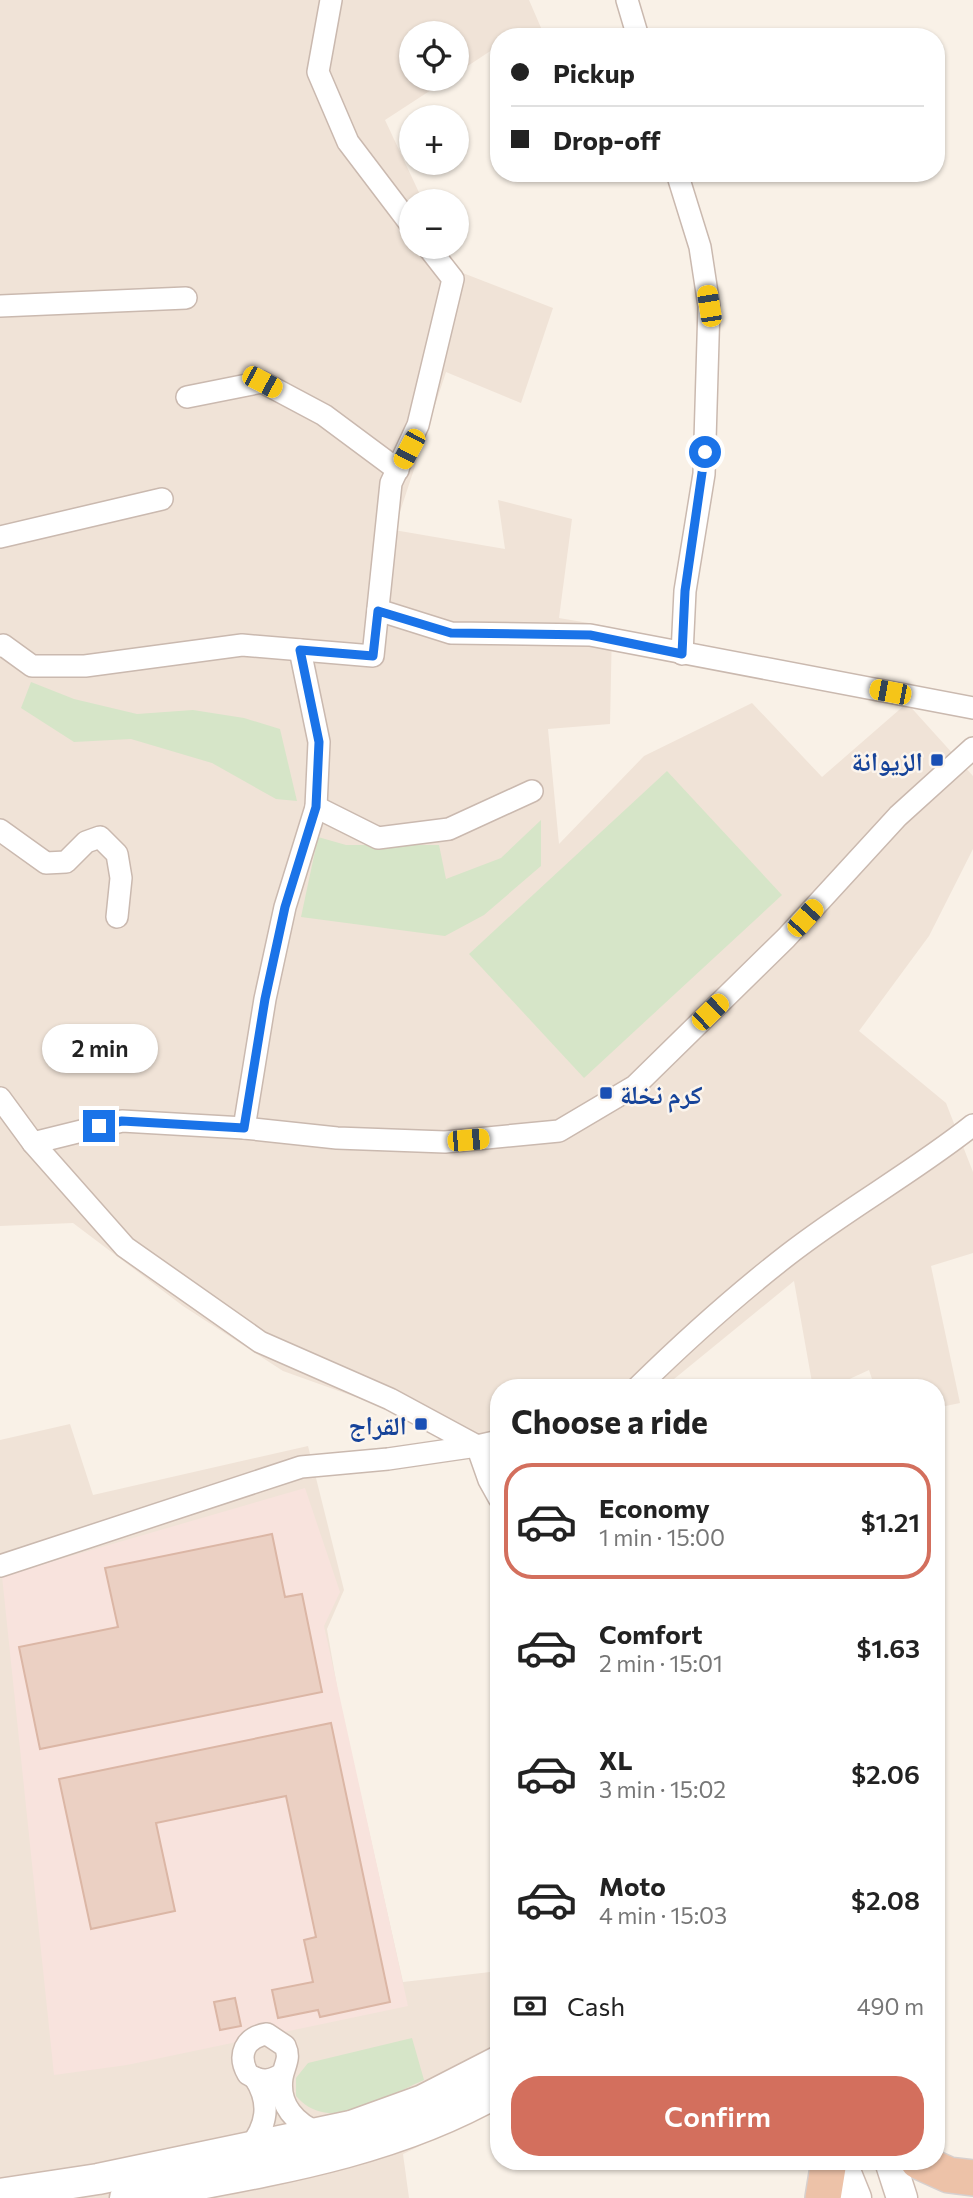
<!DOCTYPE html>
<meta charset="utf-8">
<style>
:root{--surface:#fff;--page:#f2f2f2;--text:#222;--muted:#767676;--line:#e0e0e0;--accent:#d36f5d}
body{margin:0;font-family:Commissioner,"Noto Naskh Arabic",sans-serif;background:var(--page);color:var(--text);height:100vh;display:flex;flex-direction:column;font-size:26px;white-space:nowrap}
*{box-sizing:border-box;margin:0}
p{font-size:23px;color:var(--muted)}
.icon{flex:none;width:38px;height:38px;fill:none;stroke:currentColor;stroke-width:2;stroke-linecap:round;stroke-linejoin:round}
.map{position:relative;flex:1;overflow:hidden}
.drawer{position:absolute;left:490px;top:1379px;width:455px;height:791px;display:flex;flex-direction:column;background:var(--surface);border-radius:28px;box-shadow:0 2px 5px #0004}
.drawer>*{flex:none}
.top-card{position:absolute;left:490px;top:28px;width:455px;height:154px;border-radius:28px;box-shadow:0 2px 5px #0004;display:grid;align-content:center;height:154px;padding:0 21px;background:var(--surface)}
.buttons{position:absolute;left:399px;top:21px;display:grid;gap:14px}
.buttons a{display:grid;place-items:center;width:70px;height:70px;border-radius:50%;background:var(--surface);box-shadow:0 2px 5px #0004;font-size:35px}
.end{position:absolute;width:32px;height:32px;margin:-16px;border:9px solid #1a73e8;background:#fff;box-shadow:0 0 0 4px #fff}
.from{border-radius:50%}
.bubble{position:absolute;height:49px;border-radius:24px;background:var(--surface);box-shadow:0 2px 5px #0004;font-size:23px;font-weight:600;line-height:49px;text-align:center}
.car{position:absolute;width:21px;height:42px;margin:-21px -10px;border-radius:9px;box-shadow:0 0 5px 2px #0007;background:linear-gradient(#f5c518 24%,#345 0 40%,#f5c518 0 76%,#345 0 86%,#f5c518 0)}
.top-card b{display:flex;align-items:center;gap:24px;height:66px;font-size:26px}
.top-card b+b{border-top:2px solid var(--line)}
.top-card i{width:18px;height:18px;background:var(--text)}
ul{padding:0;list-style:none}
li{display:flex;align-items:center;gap:21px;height:116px;margin:0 14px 10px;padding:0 7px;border:4px solid transparent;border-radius:28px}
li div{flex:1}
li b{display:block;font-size:26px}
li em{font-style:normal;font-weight:600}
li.current{border-color:var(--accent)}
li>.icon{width:63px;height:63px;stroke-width:1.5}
h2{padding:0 21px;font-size:32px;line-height:84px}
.pay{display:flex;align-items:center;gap:18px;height:77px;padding:0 21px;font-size:26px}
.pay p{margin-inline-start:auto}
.button{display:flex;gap:14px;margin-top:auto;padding:14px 21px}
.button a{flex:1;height:80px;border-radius:28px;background:var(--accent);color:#fff;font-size:28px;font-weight:600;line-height:80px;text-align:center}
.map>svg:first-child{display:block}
.residential{fill:#f0e3d7}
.commercial{fill:#f8e3dd}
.green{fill:#d6e5c8}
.building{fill:#ebd0c3;stroke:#dbb6a5;stroke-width:2}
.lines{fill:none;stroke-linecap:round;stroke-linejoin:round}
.minor-casing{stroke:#cab9af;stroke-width:24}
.secondary-casing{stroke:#cebbb0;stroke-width:33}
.trunk-casing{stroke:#d7d0ce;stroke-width:38}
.minor{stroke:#fff;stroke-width:21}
.secondary{stroke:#fff;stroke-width:30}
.trunk{stroke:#edc2a8;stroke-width:35}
.route{stroke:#1a73e8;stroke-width:9}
.transit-dot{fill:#1a4fb4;stroke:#fcf5ed;stroke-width:2.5}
.labels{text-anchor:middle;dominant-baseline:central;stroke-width:5;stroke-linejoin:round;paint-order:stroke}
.transit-label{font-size:26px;font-weight:bold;fill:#164399;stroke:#fcf5ed;text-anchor:end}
</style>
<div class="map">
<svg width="973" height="2198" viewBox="0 0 973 2198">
<rect width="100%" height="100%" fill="#f9f1e7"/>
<g class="residential">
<polygon points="0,0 529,0 545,37 499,37 499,55 495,48 457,73 457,33 411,33 411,79 448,79 385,120 423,201 411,201 411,247 444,247 455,270 553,308 521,403 446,372 394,530 505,549 498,500 572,519 559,618 612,627 610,724 548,729 559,844 644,756 752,703 822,777 907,703 973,776 973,849 929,936 859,1031 946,1103 973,1172 973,1253 931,1266 960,1403 936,1408 936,1388 875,1388 869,1370 830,1388 813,1388 794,1281 663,1388 499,1388 498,1448 283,1371 183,1306 73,1223 0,1226"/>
<polygon points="70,1424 93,1495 308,1446 344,1590 327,1629 339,1698 403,1982 499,1971 499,2108 403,2154 409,2198 0,2198 0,1440"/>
</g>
<polygon class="commercial" points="305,1488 340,1592 324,1626 408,2006 127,2065 54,2075 2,1576"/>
<g class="green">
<polygon points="31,682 74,699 137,714 193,710 244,718 280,729 297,801 276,799 212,763 131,739 74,742 21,708"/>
<polygon points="667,771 782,895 584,1078 469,954"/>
<polygon points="541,820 541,866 484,915 445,936 301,917 318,837 346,845 439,845 446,879 501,858"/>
<path d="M412 2038 424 2080C386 2096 330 2136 296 2096V2078L308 2063Z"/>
</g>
<g class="building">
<polygon points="272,1534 285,1597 302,1594 322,1692 40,1749 19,1647 118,1627 105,1568"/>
<polygon points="331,1723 390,2002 320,2017 318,2010 278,2018 272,1990 313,1982 304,1940 316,1937 286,1796 156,1823 175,1911 91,1929 59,1779"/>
<polygon points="235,1998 241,2026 220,2030 214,2002"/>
</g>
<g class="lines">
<defs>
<g id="minor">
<polyline points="331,0 318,72 348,142 411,225"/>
<polyline points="627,0 638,37"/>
<polyline points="677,173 700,247 709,306 704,474 685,591 682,654"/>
<polyline points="0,306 186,298"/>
<polyline points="187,397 262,382 324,415 398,470"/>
<polyline points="0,537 162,499"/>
<polyline points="378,610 451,633 590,635 973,708"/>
<polyline points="0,646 3,645 32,666 85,666 242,645 373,656 391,483 418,425 453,279 428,247"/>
<polyline points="316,807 378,838 449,829 532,791"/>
<polyline points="0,830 46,863 66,862 86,842 100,837 117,854 121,878 117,917"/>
<polyline points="0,1098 33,1143 125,1247 260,1342 390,1399 477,1446 499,1441"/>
<polyline points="244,1128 265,999 285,907 316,807 319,742 300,650"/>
<polyline points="33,1143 122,1121 244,1128 337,1138 445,1142 559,1131 635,1086 786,938 898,816 973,748"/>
<path d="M637 1388C685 1341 736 1295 789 1254 848 1208 914 1172 973 1125"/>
<polyline points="0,1566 301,1467 388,1459 477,1446 489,1480 499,1498"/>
<path d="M283 2073C271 2082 260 2082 248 2074 237 2055 245 2037 267 2034L285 2046C291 2059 284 2065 282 2078 278 2105 296 2124 319 2133"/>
<path d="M249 2148C267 2126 271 2103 255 2078"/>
</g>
<g id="secondary">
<polyline points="841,2161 856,2198"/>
<polyline points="890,2161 902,2198"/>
<polyline points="0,2194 98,2179 351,2126 423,2100 499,2061"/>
<path d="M125 2198C253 2173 384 2157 499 2091"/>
</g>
<g id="trunk">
<polyline points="918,2161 949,2175 973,2178"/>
<polyline points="823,2198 829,2161"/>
</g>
</defs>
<use href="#minor" class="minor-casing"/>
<use href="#secondary" class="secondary-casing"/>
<use href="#trunk" class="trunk-casing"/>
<use href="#minor" class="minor"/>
<use href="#secondary" class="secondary"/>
<use href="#trunk" class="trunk"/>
</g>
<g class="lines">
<polyline class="route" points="99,1126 122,1121 244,1128 265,999 285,907 316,807 319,742 300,650 373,656 378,611 451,633 590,635 682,654 685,591 705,452"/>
</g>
<g class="transit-dot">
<rect x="930" y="753" width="14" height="14" rx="3.5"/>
<rect x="599" y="1086" width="14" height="14" rx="3.5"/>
<rect x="414" y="1417" width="14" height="14" rx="3.5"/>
</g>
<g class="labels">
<g class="transit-label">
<text x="923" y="760">الزيوانة</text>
<text x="620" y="1093" text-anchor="start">كرم نخلة</text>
<text x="407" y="1424">القراج</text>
</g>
</g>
</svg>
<div class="buttons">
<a><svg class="icon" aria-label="locate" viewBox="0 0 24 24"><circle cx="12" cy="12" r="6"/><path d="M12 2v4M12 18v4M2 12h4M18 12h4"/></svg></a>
<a>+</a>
<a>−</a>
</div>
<i class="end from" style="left:705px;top:452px"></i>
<i class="end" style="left:99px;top:1126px"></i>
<div class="bubble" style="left:42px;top:1024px;width:116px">2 min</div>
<i class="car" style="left:709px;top:306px;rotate:351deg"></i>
<i class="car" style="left:262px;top:382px;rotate:118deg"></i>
<i class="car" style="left:409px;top:449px;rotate:208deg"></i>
<i class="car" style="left:890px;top:692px;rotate:281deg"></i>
<i class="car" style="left:805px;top:918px;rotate:42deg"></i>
<i class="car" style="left:710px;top:1012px;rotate:46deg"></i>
<i class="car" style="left:468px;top:1140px;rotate:85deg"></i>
<div class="top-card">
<b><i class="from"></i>Pickup</b>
<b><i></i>Drop-off</b>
</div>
<section class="drawer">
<h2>Choose a ride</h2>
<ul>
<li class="current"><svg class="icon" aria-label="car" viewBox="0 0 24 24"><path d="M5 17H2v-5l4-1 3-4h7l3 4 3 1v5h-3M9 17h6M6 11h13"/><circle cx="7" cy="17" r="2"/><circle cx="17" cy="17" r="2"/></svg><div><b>Economy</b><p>1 min · 15:00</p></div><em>$1.21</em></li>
<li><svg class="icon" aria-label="car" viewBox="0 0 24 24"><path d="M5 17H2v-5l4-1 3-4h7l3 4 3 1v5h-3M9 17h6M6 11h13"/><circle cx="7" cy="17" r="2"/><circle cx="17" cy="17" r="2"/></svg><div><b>Comfort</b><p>2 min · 15:01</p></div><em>$1.63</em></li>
<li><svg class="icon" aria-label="car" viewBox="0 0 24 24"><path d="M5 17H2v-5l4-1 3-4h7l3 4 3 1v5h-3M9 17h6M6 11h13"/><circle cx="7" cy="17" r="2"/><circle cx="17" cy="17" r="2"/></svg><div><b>XL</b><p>3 min · 15:02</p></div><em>$2.06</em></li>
<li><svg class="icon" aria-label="car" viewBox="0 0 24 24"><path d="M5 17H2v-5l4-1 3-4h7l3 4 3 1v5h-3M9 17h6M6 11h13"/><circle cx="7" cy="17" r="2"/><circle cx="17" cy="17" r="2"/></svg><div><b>Moto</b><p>4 min · 15:03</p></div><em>$2.08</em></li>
</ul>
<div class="pay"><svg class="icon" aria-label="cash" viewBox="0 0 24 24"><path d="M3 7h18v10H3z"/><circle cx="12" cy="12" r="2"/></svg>Cash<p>490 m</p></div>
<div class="button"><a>Confirm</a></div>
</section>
</div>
